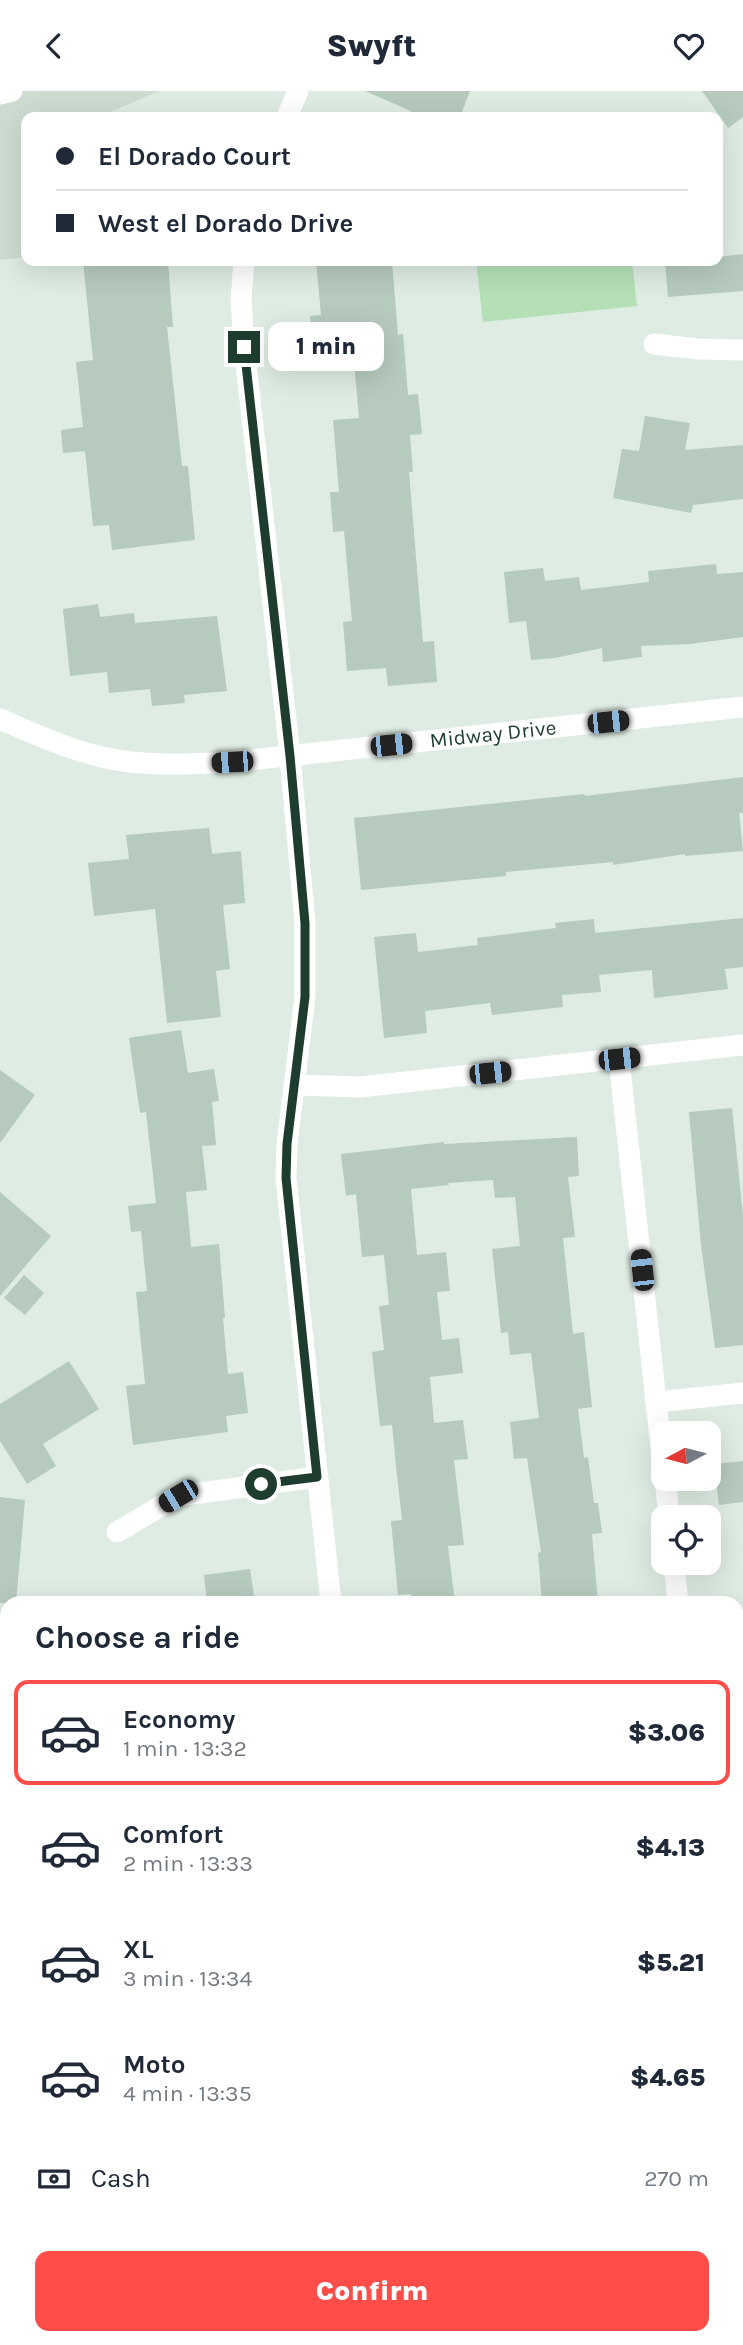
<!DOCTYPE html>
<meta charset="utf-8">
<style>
:root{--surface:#fff;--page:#f6f6f7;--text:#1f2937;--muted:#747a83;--line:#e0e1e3;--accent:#ff4e49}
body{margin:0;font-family:Karla,sans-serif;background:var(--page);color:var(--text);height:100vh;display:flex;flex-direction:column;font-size:26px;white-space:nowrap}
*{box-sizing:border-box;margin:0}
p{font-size:23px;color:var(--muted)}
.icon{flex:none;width:38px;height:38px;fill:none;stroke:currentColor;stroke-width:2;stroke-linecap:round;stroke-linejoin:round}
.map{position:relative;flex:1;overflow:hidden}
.details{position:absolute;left:0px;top:1505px;width:744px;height:749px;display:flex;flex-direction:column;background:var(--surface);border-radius:21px 21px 0 0;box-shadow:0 7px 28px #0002}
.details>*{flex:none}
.guide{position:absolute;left:21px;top:21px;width:702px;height:154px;border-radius:14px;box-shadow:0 7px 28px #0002;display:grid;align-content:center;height:154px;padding:0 35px;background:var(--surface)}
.needle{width:46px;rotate:263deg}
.fabs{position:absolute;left:651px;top:1330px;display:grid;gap:14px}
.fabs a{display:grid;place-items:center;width:70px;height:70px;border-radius:14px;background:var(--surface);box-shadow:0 7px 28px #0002;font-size:35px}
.end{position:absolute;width:32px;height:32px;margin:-16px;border:9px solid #1e3d2e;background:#fff;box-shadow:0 0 0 4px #fff}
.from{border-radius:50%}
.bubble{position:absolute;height:49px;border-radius:14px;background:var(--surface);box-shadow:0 7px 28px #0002;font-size:23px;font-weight:800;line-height:49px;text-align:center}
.car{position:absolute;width:21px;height:42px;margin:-21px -10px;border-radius:9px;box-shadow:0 0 5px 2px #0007;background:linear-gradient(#222 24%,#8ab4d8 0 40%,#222 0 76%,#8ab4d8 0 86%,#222 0)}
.guide b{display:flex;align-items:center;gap:24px;height:66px;font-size:26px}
.guide b+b{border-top:2px solid var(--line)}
.guide i{width:18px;height:18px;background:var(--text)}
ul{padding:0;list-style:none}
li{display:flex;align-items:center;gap:21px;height:105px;margin:0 14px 10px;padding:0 21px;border:4px solid transparent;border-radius:14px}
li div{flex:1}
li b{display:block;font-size:26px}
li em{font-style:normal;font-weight:800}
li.current{border-color:var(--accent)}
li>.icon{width:63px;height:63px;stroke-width:1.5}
h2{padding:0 35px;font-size:32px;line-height:84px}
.pay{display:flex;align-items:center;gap:18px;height:77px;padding:0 35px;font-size:26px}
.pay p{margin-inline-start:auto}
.action{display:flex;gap:14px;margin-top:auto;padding:14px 35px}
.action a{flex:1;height:80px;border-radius:14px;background:var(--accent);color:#fff;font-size:28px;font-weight:800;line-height:80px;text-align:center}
header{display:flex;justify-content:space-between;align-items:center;height:91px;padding:0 35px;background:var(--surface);font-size:32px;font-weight:800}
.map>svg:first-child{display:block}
.built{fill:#cddcd1}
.green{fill:#b5e0b7}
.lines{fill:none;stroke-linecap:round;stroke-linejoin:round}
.canal{stroke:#80d8d2;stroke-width:30}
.building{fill:#b6cabe}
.minor{stroke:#fff;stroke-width:21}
.route{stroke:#1e3d2e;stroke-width:9}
.labels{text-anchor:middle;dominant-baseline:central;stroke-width:5;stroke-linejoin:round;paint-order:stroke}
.street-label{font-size:21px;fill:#1e3d2e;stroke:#eff8f2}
</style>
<header><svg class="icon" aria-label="back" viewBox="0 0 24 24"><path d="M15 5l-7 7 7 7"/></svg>Swyft<svg class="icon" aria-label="heart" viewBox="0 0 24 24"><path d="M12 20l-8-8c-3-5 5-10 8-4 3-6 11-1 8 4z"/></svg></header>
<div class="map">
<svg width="743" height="2254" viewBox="0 0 743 2254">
<rect width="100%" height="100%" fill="#deece3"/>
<polygon class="built" points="0,0 159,0 99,26 26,26 26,166 0,169"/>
<g class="green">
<polygon points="476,170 632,170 637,215 483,231"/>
<polygon points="0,2044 7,2045 7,2247 368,2247 369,2254 0,2254"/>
</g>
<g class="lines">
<g class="canal">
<polyline points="0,2001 7,2003"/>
<polyline points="737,2046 743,2045"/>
</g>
</g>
<g class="building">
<polygon points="365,0 470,0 460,26 408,26 411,20"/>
<polygon points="702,0 743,0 743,26 728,37"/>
<polygon points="743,163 743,200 668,206 665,170 718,170 718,166"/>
<polygon points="83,170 168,170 173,236 167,236 182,375 188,375 195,449 112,459 109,434 93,435 85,360 63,362 61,339 83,336 76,271 93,269"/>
<polygon points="316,170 392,170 398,244 403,243 408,304 418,303 422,343 410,344 413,381 409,381 423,551 434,550 437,591 388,595 386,577 347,580 343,531 352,530 344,440 333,441 330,401 339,401 333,329 359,327 354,271 315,275 310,225 321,224"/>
<polygon points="645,325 690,332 685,359 743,354 743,408 693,414 691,422 613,407 622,358 639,360"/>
<polygon points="716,473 717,483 743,481 743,546 690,553 641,555 642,566 603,571 602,557 555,567 531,569 526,530 509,532 504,481 543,477 545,490 579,486 581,499 649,491 648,480"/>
<polygon points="98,513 100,526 134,522 135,532 217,525 227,600 184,604 185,612 152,615 150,598 109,602 107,581 70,585 63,518"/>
<polygon points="743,686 743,722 739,722 743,760 685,765 685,763 613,774 613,771 506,781 506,785 361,799 354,727 584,703 585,705"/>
<polygon points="209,737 212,763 241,760 245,812 223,814 230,878 216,880 221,926 167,932 155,818 94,825 88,772 129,768 126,744"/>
<polygon points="743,827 743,876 725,878 728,898 654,907 652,879 599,884 601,901 562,904 563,916 492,924 490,912 425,920 427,942 384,947 374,846 416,842 418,861 478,854 477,847 556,837 555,832 594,828 595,842"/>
<polygon points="181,939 188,982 214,978 219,1010 212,1011 216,1054 202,1055 207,1099 186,1101 191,1156 219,1153 225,1227 223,1227 228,1283 243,1281 248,1322 226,1325 228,1341 133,1354 126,1295 145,1293 136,1201 147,1200 141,1140 131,1141 128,1115 156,1112 146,1021 140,1022 129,947"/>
<polygon points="0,979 35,1004 0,1052"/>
<polygon points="732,1017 743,1125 743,1254 715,1257 701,1154 689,1021"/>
<polygon points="577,1046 579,1085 568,1086 575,1146 563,1147 573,1243 584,1241 592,1316 578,1318 584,1367 588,1366 594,1412 598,1412 602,1442 592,1443 598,1512 542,1512 538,1462 541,1461 527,1367 514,1368 510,1331 539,1327 531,1262 510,1264 508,1241 501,1242 492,1158 520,1155 515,1106 495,1107 493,1089 448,1092 449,1094 411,1098 417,1164 446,1161 450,1200 437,1201 442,1249 459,1247 463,1282 430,1286 434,1332 463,1329 468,1368 454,1369 464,1454 448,1455 455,1512 412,1512 411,1503 398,1504 391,1430 402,1429 396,1375 392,1334 380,1335 372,1261 384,1259 379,1215 389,1214 384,1164 362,1166 356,1103 346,1105 341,1063 444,1051 444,1053"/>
<polygon points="0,1101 51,1145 0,1205"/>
<polygon points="24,1184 44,1202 25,1224 4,1207"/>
<polygon points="69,1270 99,1318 43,1353 56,1375 27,1393 0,1350 0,1313"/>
<polygon points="743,1370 743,1411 719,1414 714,1373"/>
<polygon points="0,1406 25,1409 16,1512 0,1512"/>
<polygon points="250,1478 255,1512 207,1512 204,1484"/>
</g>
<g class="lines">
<g class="minor">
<polyline points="0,3 12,0"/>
<polyline points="287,26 298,0"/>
<polyline points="244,170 241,208 244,255 290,665 305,832 305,906 287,1053 286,1087 331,1512"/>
<polyline points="654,253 698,258 743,259"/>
<path id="s1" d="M0 628C39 645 80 664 123 670 159 675 195 673 231 671L743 616"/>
<polyline points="619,968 663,1375"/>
<polyline points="295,994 360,996 743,954"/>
<polyline points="656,1311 743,1302"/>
<polyline points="665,1388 669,1426"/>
<polyline points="117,1441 178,1405 317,1386"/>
<polyline points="674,1472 678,1512"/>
<polyline points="0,1796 7,1798"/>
<polyline points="737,1836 743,1835"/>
<polyline points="412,2247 413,2254"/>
</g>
</g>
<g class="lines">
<polyline class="route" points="244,256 290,665 305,832 305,906 287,1053 286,1087 317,1386 261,1393"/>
</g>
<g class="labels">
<g class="street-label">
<text stroke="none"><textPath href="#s1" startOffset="502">Midway Drive</textPath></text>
</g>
</g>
</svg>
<div class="fabs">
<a><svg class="needle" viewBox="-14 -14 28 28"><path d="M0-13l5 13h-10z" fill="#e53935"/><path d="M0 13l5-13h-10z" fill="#747a83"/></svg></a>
<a><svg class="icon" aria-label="locate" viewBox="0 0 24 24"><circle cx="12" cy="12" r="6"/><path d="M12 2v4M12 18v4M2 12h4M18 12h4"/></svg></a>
</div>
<i class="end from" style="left:261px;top:1393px"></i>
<i class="end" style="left:244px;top:256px"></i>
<div class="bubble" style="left:268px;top:231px;width:116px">1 min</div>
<i class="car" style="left:608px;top:631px;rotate:84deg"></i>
<i class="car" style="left:391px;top:654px;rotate:84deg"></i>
<i class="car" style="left:232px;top:671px;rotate:267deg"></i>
<i class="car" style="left:619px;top:968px;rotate:84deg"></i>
<i class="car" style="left:490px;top:982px;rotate:84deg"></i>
<i class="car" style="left:642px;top:1179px;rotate:354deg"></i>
<i class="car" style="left:178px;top:1405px;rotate:239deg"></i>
<div class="guide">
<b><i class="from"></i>El Dorado Court</b>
<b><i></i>West el Dorado Drive</b>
</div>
<section class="details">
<h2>Choose a ride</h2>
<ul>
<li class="current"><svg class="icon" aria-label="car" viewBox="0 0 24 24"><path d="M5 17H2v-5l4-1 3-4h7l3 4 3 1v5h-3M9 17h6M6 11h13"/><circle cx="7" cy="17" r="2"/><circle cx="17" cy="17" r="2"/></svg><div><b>Economy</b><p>1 min · 13:32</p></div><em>$3.06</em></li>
<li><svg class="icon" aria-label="car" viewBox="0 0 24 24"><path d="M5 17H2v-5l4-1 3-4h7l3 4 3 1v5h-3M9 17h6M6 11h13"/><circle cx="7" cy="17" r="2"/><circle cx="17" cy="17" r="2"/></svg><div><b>Comfort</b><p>2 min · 13:33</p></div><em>$4.13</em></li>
<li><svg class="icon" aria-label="car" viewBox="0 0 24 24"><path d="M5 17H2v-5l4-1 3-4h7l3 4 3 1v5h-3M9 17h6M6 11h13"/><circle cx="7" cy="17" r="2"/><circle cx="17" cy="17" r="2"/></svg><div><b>XL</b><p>3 min · 13:34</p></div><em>$5.21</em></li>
<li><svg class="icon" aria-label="car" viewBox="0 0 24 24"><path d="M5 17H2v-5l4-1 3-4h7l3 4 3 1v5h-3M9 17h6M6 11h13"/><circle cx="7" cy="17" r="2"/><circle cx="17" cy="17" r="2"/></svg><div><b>Moto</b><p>4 min · 13:35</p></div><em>$4.65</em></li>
</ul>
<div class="pay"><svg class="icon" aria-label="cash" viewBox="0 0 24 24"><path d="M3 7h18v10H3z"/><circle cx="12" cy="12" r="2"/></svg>Cash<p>270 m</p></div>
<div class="action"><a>Confirm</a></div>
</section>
</div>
